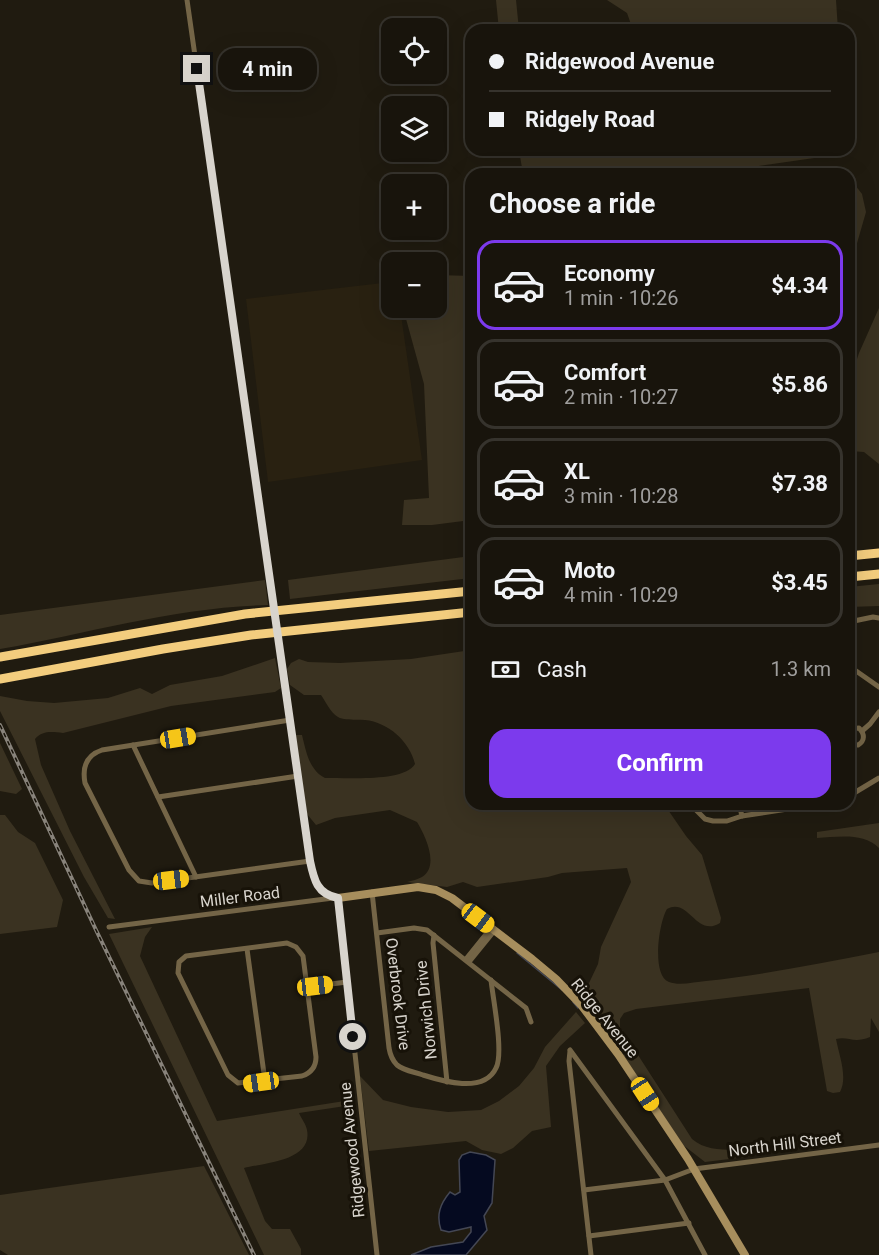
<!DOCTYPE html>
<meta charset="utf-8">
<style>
:root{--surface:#18140c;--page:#25211a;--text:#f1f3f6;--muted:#9f9e9d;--line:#36332d;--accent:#7c3aed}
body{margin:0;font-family:Roboto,sans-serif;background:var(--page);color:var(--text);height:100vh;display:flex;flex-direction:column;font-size:22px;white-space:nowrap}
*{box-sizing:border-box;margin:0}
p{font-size:20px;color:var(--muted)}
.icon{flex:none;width:33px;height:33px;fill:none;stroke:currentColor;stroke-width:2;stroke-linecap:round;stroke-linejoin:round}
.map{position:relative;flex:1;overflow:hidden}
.side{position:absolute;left:465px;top:168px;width:390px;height:642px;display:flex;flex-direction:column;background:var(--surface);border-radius:18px;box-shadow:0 6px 24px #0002,0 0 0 2px var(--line)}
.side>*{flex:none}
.hud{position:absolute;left:465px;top:24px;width:390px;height:132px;border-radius:18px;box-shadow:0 6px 24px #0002,0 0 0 2px var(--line);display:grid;align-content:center;height:132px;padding:0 24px;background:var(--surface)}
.buttons{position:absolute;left:381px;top:18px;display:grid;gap:12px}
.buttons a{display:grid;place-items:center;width:66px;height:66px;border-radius:12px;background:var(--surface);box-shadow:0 6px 24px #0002,0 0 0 2px var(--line);font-size:30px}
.end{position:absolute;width:27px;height:27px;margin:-14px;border:8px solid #d8d4cd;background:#111;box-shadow:0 0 0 3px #111}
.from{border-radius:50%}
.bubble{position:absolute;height:42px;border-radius:18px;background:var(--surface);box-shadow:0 6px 24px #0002,0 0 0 2px var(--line);font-size:20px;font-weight:700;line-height:42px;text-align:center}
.car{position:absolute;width:18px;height:36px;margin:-18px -9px;border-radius:8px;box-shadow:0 0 4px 2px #0007;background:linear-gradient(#f5c518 24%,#345 0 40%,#f5c518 0 76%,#345 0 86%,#f5c518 0)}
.hud b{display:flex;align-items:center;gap:21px;height:57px;font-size:22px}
.hud b+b{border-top:2px solid var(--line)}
.hud i{width:15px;height:15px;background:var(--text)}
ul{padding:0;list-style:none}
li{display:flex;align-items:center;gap:18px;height:90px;margin:0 12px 9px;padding:0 12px;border:3px solid var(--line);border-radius:18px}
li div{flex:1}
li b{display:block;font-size:22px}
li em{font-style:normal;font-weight:700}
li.selected{border-color:var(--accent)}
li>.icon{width:54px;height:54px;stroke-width:1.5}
h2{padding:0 24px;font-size:27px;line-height:72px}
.pay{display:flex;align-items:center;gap:15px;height:66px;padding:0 24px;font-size:22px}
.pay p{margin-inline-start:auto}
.button{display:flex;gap:12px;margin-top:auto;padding:12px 24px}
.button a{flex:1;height:69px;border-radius:18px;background:var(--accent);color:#fff;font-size:24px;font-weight:700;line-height:69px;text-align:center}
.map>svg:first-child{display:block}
.built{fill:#292111}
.green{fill:#3a3221}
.water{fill:#050a20;stroke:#444754;stroke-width:1.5}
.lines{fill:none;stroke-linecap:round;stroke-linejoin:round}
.stream{stroke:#444754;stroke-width:1.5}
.street{stroke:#746547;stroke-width:5}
.secondary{stroke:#a78e5d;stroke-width:8}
.highway{stroke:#f3cd7e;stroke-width:9}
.rail-casing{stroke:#88837b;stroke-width:4}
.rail{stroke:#171208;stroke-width:1.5;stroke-dasharray:4.5;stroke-linecap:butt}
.street-bridge{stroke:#746547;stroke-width:5}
.route{stroke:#d8d4cd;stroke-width:8}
.labels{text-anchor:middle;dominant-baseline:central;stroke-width:6;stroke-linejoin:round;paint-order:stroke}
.street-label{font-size:16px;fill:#d8d4cd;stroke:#171208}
</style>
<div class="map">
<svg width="879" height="1255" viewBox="0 0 879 1255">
<rect width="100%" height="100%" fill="#201b10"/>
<polygon class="built" points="391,282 392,308 400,308 422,460 268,482 246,299"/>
<g class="green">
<polygon points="496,0 516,0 519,30 499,30"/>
<polygon points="607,0 836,0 838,30 633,30 627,13"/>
<polygon points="519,150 849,150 849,153 702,174 523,174"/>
<polygon points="849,185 855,185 862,194 866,212 849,271"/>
<polygon points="437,275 471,276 471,520 432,525 402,525 404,500 429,498 424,384 403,308 436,308"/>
<polygon points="879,308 879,464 864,452 849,451 849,383 859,353"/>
<polygon points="471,556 471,578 290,599 288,580"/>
<path d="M265 580 268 605C176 607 90 633 0 649V615Z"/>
<polygon points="879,584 879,606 849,607 849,587"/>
<path d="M471 650V804H664L686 836 702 855 721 918 720 923C696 938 689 897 667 909 659 922 651 975 669 982 679 986 695 982 706 981 764 975 821 963 879 952V1032L871 1018 870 1037C853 1044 849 1036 836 1039 839 1055 848 1077 840 1092L833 1093 827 1091 809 988 636 1009 624 1013 620 1019V1027L692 1139C708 1153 731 1149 752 1150L754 1156 705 1162 683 1145 612 1038 581 1000 598 964 601 947 631 882 627 868 562 873 548 877 477 887 463 882 447 887 407 882C412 881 418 879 422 877 440 866 425 835 417 822L390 810 335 818 316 825 307 814 294 738 295 735H302C306 751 309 770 325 778 346 777 403 783 415 764 410 742 388 722 365 720 357 719 345 721 338 717 330 712 326 702 321 695H304L290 685 287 669 291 663 299 659 308 662 340 663 411 659Z"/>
<path d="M275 658 281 688 275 692 171 706 63 733C52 732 43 730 35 739L41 765 70 831 115 919 108 918 84 877 0 711V696L27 701 54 703 108 698 140 688 152 694 170 685 222 676Z"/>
<polygon points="0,743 22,789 16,794 0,791"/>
<polygon points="0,815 5,815 18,832 35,843 63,900 57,927 0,934"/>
<path d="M879 823V848C863 832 838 837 817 838V832Z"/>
<path d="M152 927 145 937 140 956 217 1121 351 1100 352 1105 299 1113C301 1118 306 1124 307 1130 313 1161 264 1163 244 1168L265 1221 272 1229H290L301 1249V1255H264L109 934Z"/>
<polygon points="576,1012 585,1023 560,1046 546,1066 551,1127 532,1131 513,1148 501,1154 482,1150 466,1141 369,1151 360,1076 383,1100 411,1107 448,1112 481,1110 499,1101 519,1086 534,1068 545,1047"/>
<polygon points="204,1166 249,1255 8,1255 0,1250 0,1195"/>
</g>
<path class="water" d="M470 1152 486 1155 495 1160 492 1203 484 1216 487 1230 466 1255H411L431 1247 463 1242 471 1232V1227L449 1232 441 1230C436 1215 440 1204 450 1192L455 1195 460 1192 459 1160 462 1155Z"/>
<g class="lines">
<g class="stream">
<polyline points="517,953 562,990"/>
<polyline points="573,1002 578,1008"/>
</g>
<g class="street">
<polyline points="187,0 272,595"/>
<polyline points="849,622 873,617 879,618"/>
<path d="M279 646 313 874C317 888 323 895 338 898"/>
<polyline points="849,666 879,687"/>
<path d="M290 720 102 750C87 755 82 767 85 783L129 870 139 881 152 883 310 861"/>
<path d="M849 729 859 728C865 734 865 741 858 745H849"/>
<polyline points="862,731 870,724 879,712"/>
<polyline points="133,745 196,877"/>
<polyline points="849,796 879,778"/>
<polyline points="158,797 298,776"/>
<polyline points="690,804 705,819 713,821 727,821 742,816 820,804"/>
<polyline points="739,804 742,816"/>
<path d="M372 892 389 1048C390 1054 392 1060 397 1065 404 1071 415 1072 423 1075 442 1081 484 1094 496 1068 504 1053 493 999 491 980"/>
<polyline points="338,898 377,1255"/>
<polyline points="109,927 333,898"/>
<polyline points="377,933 414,928 427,930 526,1008 531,1022"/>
<polyline points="434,935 433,943 447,1082"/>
<path d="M287 943 296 947 303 956 316 1057C316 1067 311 1073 302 1076L238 1083 228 1075 178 973 179 962 186 956Z"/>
<polyline points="247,949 265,1081"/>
<polyline points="466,959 491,928"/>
<polyline points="469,962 495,930"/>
<polyline points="307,987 347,982"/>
<polyline points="570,1050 665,1180 705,1255"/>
<polyline points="570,1051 569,1061 591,1255"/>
<polyline points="584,1190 665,1180 694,1169 879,1145"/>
<polyline points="589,1236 689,1223"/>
</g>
<polyline class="secondary" points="338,898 418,887 436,890 452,898 532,959 556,979 582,1006 618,1054 688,1159 745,1255"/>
<g class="highway">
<polyline points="849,556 879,553"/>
<polyline points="849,577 879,574"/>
<polyline points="0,657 245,614 471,591"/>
<polyline points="0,679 163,649 251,635 471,612"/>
</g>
<defs>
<polyline id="rail" points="0,725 96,930 254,1255"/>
</defs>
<use href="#rail" class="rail-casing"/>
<use href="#rail" class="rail"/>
<polyline class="street-bridge" points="272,595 279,646"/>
</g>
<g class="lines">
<path class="route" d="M197 69 310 861C314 880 317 894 338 898L353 1037"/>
</g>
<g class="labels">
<g class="street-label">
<text transform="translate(240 897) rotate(-7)">Miller Road</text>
<text transform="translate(398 994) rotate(83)">Overbrook Drive</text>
<text transform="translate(426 1010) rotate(-96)">Norwich Drive</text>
<text transform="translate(605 1018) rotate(51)">Ridge Avenue</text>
<text transform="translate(785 1144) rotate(-7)">North Hill Street</text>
<text transform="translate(352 1150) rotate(-96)">Ridgewood Avenue</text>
</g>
</g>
</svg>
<div class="buttons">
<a><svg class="icon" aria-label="locate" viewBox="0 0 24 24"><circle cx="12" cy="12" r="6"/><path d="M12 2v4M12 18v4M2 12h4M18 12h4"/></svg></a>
<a><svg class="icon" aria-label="layers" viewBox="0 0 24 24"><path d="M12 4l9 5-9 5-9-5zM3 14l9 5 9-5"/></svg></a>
<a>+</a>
<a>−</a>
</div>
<i class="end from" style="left:353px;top:1037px"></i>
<i class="end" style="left:197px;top:69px"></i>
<div class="bubble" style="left:218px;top:48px;width:99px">4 min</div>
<i class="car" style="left:178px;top:738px;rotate:81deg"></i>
<i class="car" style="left:171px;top:880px;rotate:83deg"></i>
<i class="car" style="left:478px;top:918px;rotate:127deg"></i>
<i class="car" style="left:315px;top:986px;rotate:83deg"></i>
<i class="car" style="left:261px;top:1082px;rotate:262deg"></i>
<i class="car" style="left:645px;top:1094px;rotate:147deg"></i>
<div class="hud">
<b><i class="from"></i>Ridgewood Avenue</b>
<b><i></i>Ridgely Road</b>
</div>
<section class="side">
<h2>Choose a ride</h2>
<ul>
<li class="selected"><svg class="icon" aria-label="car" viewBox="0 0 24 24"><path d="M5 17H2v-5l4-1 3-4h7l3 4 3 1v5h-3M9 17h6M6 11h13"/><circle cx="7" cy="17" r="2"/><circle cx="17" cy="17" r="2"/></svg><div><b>Economy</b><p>1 min · 10:26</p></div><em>$4.34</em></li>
<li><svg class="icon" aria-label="car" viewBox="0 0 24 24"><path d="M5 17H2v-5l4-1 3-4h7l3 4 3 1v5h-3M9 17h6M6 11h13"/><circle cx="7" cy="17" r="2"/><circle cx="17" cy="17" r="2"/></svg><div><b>Comfort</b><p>2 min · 10:27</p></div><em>$5.86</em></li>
<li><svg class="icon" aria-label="car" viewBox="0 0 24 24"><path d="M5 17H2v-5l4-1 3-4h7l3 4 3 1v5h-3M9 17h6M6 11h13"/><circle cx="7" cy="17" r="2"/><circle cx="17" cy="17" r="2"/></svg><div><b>XL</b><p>3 min · 10:28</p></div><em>$7.38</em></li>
<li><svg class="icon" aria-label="car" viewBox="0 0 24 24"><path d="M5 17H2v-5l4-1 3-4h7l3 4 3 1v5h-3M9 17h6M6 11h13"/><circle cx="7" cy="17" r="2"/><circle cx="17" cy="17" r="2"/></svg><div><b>Moto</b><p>4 min · 10:29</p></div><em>$3.45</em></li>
</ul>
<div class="pay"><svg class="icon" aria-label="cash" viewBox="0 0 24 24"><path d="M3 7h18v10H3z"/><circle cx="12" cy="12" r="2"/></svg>Cash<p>1.3 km</p></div>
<div class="button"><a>Confirm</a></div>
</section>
</div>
